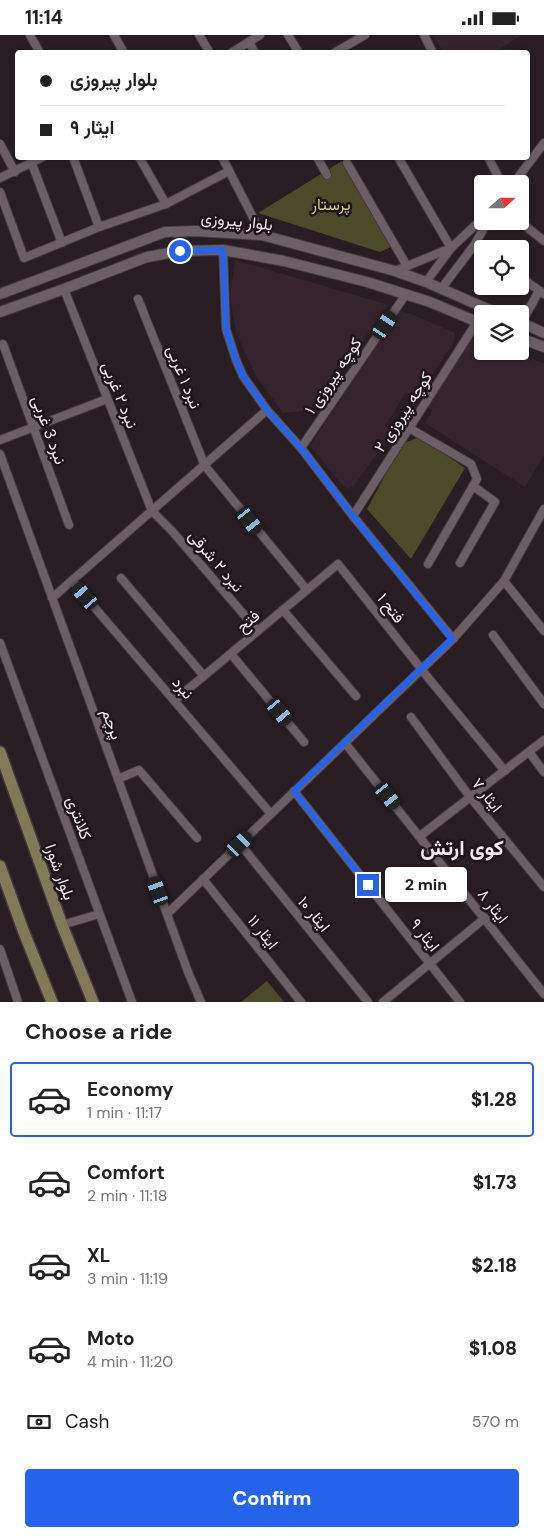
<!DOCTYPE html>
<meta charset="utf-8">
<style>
:root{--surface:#fff;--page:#f6f6f6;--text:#222;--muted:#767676;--line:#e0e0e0;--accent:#2563eb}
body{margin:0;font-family:"DM Sans",Vazirmatn,sans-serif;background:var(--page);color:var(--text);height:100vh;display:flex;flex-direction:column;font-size:19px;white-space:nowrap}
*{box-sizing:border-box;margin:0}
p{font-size:16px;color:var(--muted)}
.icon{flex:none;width:28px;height:28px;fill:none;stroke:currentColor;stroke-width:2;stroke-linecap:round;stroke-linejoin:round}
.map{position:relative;height:967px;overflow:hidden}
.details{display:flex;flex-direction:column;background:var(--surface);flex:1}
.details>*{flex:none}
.hud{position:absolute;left:15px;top:15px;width:515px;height:110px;border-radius:5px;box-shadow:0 1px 4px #0004;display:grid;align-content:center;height:110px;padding:0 25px;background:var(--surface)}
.needle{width:32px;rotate:69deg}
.buttons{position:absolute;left:474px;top:140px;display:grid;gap:10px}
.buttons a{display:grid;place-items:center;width:55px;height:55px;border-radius:5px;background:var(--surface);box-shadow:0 1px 4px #0004;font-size:25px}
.end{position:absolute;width:22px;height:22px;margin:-11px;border:6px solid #2563eb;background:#fff;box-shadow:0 0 0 2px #fff}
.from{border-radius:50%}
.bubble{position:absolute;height:35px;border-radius:5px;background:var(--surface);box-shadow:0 1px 4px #0004;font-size:16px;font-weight:800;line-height:35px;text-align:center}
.car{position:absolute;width:15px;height:30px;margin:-15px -8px;border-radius:6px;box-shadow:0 0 4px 1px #0007;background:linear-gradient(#222 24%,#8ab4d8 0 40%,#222 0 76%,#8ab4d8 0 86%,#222 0)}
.hud b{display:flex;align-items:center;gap:18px;height:48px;font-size:19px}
.hud b+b{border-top:1px solid var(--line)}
.hud i{width:12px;height:12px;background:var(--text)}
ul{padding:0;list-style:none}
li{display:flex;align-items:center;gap:15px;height:75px;margin:0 10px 8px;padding:0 15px;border:2px solid transparent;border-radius:5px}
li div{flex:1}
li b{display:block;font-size:19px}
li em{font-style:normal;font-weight:800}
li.selected{border-color:var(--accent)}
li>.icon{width:45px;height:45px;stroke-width:1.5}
h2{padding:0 25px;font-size:22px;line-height:60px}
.pay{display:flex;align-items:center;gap:12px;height:55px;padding:0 25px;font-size:19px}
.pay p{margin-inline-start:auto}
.button{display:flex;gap:10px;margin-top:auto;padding:10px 25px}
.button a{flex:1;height:58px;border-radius:5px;background:var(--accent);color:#fff;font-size:20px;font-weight:800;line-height:58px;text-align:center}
.status{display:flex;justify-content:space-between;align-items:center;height:35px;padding:0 25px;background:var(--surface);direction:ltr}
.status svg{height:14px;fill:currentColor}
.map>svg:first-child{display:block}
.built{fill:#35242d}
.green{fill:#4b4b2a}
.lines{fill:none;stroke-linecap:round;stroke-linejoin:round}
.minor-casing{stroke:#42393e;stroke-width:10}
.tertiary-casing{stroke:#42393e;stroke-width:12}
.secondary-casing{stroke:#42393e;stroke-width:14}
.minor{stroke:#6b5e65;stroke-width:8}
.tertiary{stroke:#6b5e65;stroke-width:10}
.secondary{stroke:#837956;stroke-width:11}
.route{stroke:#2563eb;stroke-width:6}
.labels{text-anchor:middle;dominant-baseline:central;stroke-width:5;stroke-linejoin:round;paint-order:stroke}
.park-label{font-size:16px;fill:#d0d181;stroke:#1e141a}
.street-label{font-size:16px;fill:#f3ebef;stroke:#1e141a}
.district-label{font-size:21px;font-weight:bold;fill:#f3ebef;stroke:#1e141a}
</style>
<div class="status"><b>11:14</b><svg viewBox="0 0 49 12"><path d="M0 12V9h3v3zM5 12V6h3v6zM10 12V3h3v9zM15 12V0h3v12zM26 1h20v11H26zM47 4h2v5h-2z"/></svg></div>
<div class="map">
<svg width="544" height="967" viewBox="0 0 544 967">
<rect width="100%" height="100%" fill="#281d23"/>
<g class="built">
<polygon points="433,0 522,0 493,18 443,17"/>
<polygon points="235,225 389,270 313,375 283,378 256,341 236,298 230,262"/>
<polygon points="398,276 409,278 455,298 454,307 416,364 406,357 385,391 394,395 353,452 346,454 310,411"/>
<polygon points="469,302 482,306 482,316 511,316 544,328 544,420 525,452 425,388 432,376 425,370"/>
</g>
<g class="green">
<polygon points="342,126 391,212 380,217 258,178"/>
<polygon points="419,402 465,433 411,524 367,474 402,409"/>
<polygon points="267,946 284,967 241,967"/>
</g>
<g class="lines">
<defs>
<g id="minor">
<polyline points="30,0 40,18"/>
<polyline points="114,0 124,18"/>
<polyline points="199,0 210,18"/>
<polyline points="288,0 299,18"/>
<polyline points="424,0 433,18"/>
<polyline points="249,7 255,18"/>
<polyline points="231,18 260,0"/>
<polyline points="334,18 365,0"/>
<polyline points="0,109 15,137"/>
<polyline points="73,122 99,192"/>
<polyline points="139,122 166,169"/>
<polyline points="222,122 262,200"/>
<polyline points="317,122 327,140"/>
<polyline points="488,122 502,149"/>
<polyline points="347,128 407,231"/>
<polyline points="32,129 62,208"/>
<polyline points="0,143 43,122"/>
<polyline points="513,149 544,108"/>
<polyline points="0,157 24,223 99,192 166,169 229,136"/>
<polyline points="523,189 544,206"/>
<polyline points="223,215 226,294 236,325 243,341 267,375 301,413 353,481 453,604"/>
<polyline points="395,236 451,213 398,122"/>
<polyline points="520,242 544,259"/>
<polyline points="426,247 451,213 482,184"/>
<polyline points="64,254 152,476 172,496 258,596"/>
<polyline points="441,254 475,209 488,186"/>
<polyline points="138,264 205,431 307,555"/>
<polyline points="522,287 539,256"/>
<polyline points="3,309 69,490"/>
<polyline points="409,393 471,429 477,444 428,529"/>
<polyline points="0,405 107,364"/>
<polyline points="301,413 406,259"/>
<polyline points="0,419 188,937 201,967"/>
<polyline points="353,481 477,287"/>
<polyline points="460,528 495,467 473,451"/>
<polyline points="121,543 204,641"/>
<polyline points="72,546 271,779"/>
<polyline points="504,546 544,596"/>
<polyline points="52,563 267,375"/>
<polyline points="283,575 356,661"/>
<polyline points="493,600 544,669"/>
<polyline points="0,608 132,967"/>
<polyline points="231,619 304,707"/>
<polyline points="175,665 338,529 430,645 505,736"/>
<polyline points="411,682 470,762 544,852"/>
<polyline points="345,708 544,959"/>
<polyline points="529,717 544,737"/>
<polyline points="118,744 139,735 197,803"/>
<polyline points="294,756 460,967"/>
<polyline points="420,801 544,705"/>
<polyline points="240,809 368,967"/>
<polyline points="203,844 301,967"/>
<polyline points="168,878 453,604 504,546 544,474"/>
<polyline points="62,890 99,879"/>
<polyline points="0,914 18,967"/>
<polyline points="383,967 485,883"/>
</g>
<g id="tertiary">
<polyline points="0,259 165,197 196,196 262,200 395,236 426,247 499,279"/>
<polyline points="0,277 64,254 147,222 180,216 223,215 284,226 367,247 430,267 482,289"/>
<polyline points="520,287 544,298"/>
<polyline points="520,303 544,312"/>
</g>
<g id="secondary">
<polyline points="0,717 62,890 93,967"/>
<polyline points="0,831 23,895 52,967"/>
</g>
</defs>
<use href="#minor" class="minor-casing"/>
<use href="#tertiary" class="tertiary-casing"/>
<use href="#secondary" class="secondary-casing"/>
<use href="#minor" class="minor"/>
<use href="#tertiary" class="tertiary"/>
<use href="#secondary" class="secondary"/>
</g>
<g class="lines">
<polyline class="route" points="180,216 223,215 226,294 236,325 243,341 267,375 301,413 353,481 452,604 294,756 368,850"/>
</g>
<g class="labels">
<g class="park-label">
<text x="331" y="169">پرستار</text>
</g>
<g class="street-label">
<text transform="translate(237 186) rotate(6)">بلوار پیروزی</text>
<text transform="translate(333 341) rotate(-56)">کوچه پیروزی ۱</text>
<text transform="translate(184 342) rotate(68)">نبرد ۱ غربی</text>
<text transform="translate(120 360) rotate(68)">نبرد ۲ غربی</text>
<text transform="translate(403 377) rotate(-57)">کوچه پیروزی ۲</text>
<text transform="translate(49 395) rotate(70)">نبرد 3 غربی</text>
<text transform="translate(216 526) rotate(50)">نبرد ۲ شرقی</text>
<text transform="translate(391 573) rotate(52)">فتح ۱</text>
<text transform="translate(248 586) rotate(-40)">فتح</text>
<text transform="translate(183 653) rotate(50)">نبرد</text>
<text transform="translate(112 689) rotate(70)">پرچم</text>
<text transform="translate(487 760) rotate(52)">ایثار ۷</text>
<text transform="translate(79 783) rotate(70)">کلانتری</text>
<text transform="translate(60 837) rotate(70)">بلوار شورا</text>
<text transform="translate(493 871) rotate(52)">ایثار ۸</text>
<text transform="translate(314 879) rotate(51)">ایثار ۱۰</text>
<text transform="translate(263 897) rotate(52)">ایثار ۱۱</text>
<text transform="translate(425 900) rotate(52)">ایثار ۹</text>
</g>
<g class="district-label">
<text x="462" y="813">کوی ارتش</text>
</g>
</g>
</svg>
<div class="buttons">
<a><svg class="needle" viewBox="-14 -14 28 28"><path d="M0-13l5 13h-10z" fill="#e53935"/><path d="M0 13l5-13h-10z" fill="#767676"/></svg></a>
<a><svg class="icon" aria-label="locate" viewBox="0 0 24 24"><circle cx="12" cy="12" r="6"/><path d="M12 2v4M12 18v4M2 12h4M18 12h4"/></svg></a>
<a><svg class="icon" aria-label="layers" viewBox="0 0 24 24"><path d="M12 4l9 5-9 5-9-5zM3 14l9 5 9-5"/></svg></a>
</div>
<i class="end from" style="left:180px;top:216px"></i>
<i class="end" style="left:368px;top:850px"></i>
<div class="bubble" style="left:385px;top:832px;width:82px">2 min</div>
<i class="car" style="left:385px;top:290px;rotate:34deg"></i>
<i class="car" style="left:250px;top:486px;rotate:141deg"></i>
<i class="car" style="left:85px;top:561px;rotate:319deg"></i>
<i class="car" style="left:280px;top:677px;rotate:140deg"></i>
<i class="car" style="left:388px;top:761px;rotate:141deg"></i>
<i class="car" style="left:240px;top:809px;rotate:46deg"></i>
<i class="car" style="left:158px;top:856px;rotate:340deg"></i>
<div class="hud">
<b><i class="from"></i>بلوار پیروزی</b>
<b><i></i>ایثار ۹</b>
</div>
</div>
<section class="details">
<h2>Choose a ride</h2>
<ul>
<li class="selected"><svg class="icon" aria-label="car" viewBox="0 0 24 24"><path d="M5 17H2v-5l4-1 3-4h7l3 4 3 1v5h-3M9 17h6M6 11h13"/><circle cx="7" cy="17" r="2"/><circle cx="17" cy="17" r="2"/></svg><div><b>Economy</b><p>1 min · 11:17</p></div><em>$1.28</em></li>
<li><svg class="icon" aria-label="car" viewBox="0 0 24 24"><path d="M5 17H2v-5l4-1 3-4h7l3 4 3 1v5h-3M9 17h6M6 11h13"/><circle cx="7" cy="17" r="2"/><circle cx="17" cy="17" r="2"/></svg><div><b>Comfort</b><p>2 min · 11:18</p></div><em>$1.73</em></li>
<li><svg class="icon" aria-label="car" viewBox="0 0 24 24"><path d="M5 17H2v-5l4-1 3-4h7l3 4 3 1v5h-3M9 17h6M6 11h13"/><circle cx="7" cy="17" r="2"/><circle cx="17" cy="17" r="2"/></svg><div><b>XL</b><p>3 min · 11:19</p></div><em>$2.18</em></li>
<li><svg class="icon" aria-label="car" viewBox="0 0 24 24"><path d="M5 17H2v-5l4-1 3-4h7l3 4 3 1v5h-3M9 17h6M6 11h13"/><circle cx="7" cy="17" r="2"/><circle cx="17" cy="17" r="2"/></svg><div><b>Moto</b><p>4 min · 11:20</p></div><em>$1.08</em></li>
</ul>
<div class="pay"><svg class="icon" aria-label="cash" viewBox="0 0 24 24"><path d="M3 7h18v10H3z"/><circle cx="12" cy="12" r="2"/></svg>Cash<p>570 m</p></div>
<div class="button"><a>Confirm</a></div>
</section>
